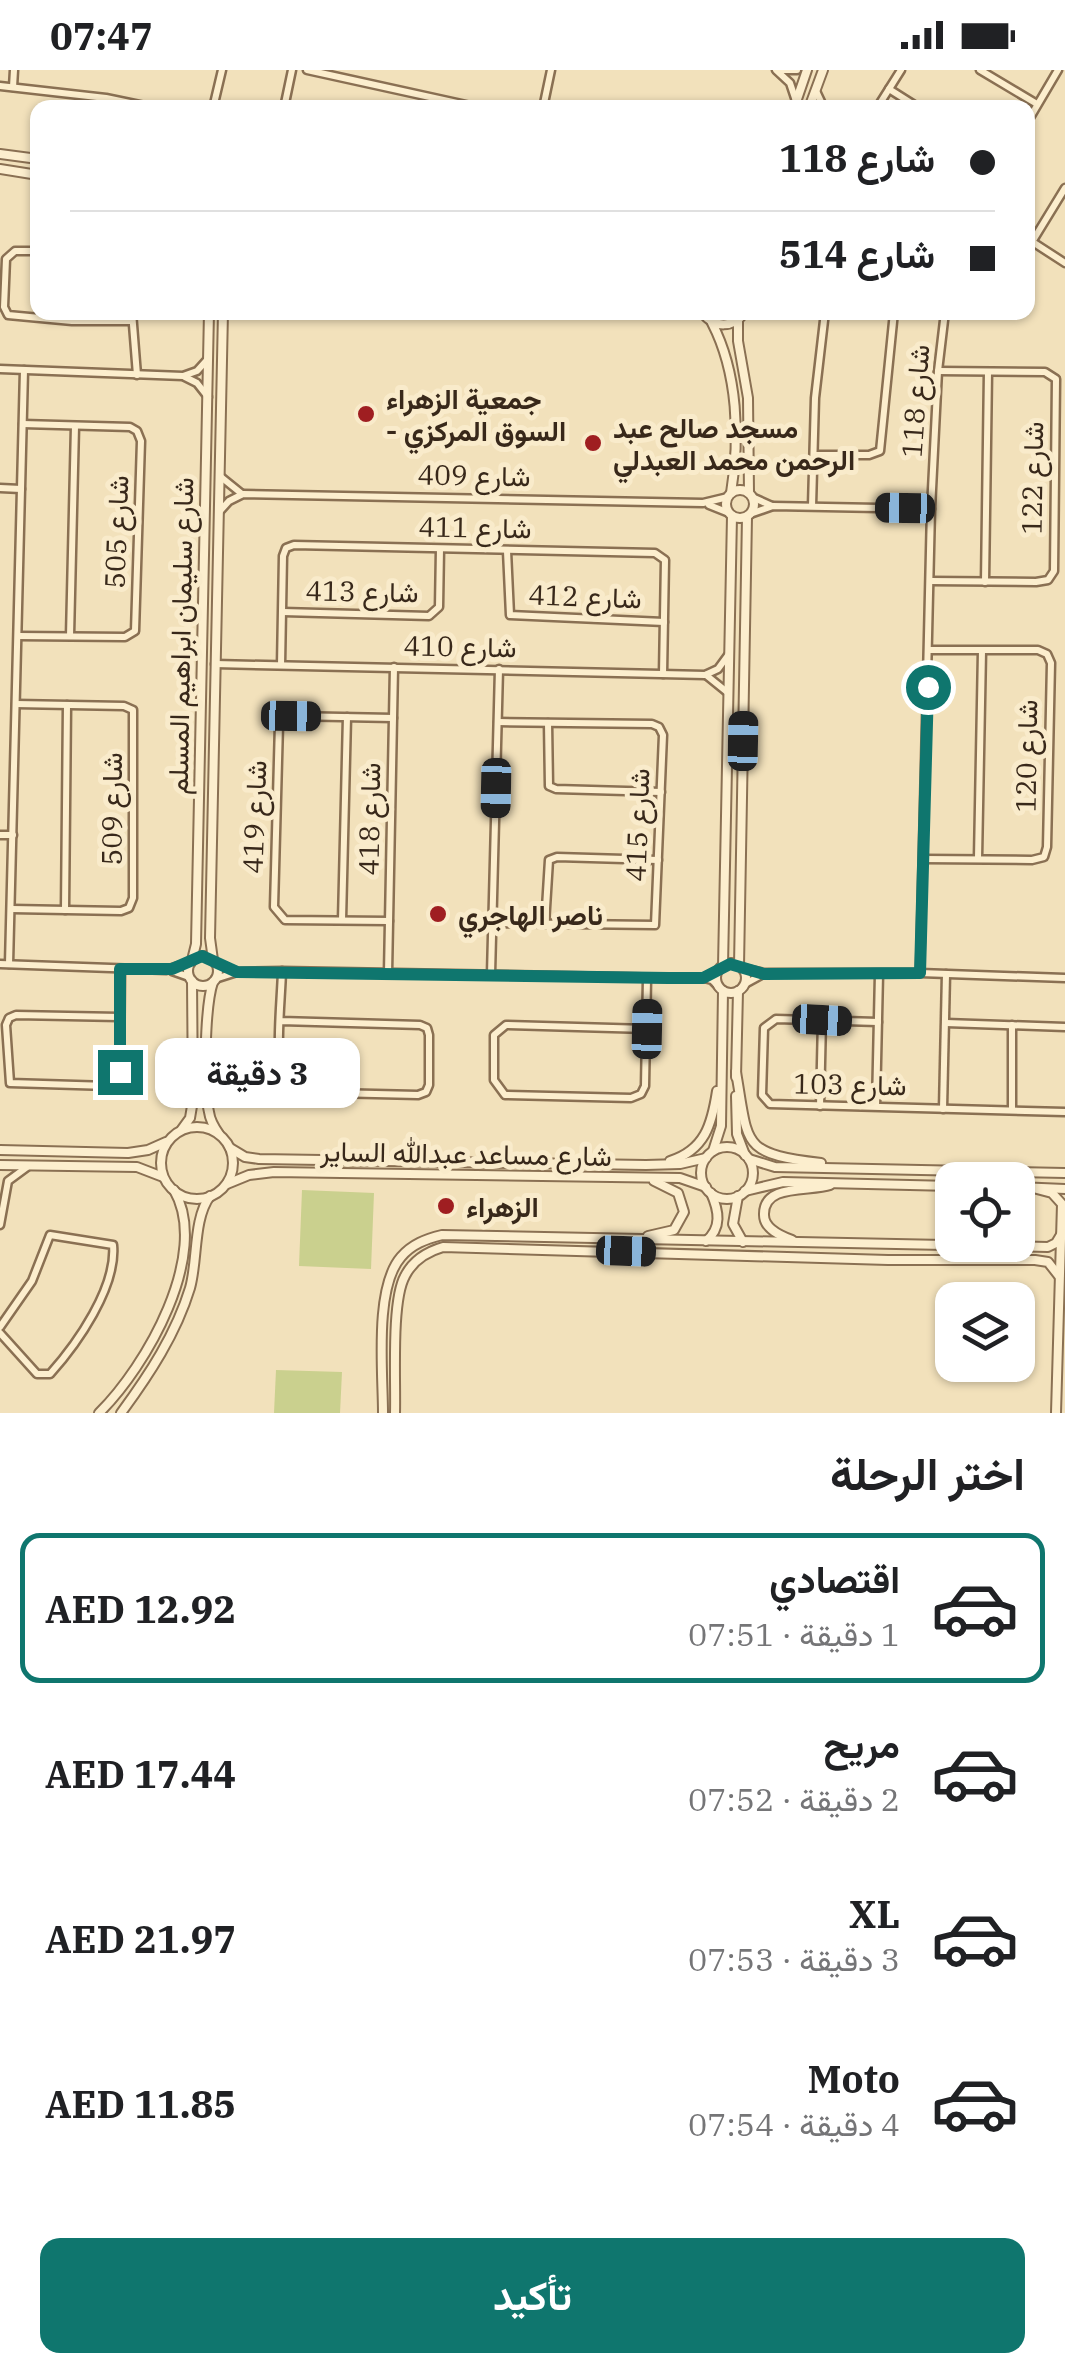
<!DOCTYPE html>
<html lang="ar">
<meta charset="utf-8">
<style>
:root{--surface:#fff;--page:#f2f2f2;--text:#202124;--muted:#757577;--line:#e0e0e0;--accent:#0f766e}
body{margin:0;font-family:"IBM Plex Serif",Vazirmatn,serif;background:var(--page);color:var(--text);direction:rtl;height:100vh;display:flex;flex-direction:column;font-size:38px;white-space:nowrap}
*{box-sizing:border-box;margin:0}
p{font-size:32px;color:var(--muted)}
.icon{flex:none;width:55px;height:55px;fill:none;stroke:currentColor;stroke-width:2;stroke-linecap:round;stroke-linejoin:round}
.map{position:relative;height:1343px;overflow:hidden;direction:ltr}
.drawer{display:flex;flex-direction:column;background:var(--surface);flex:1}
.drawer>*{flex:none}
.hud{position:absolute;left:30px;top:30px;width:1005px;height:220px;border-radius:20px;box-shadow:0 2px 8px #0004;direction:rtl;display:grid;align-content:center;height:220px;padding:0 40px;background:var(--surface)}
.controls{position:absolute;left:935px;top:1092px;display:grid;gap:20px}
.controls a{display:grid;place-items:center;width:100px;height:100px;border-radius:20px;background:var(--surface);box-shadow:0 2px 8px #0004;font-size:50px}
.end{position:absolute;width:45px;height:45px;margin:-22px;border:12px solid #0f766e;background:#fff;box-shadow:0 0 0 5px #fff}
.from{border-radius:50%}
.bubble{position:absolute;height:70px;border-radius:20px;background:var(--surface);box-shadow:0 2px 8px #0004;font-size:32px;font-weight:700;line-height:70px;text-align:center;direction:rtl}
.car{position:absolute;width:30px;height:60px;margin:-30px -15px;border-radius:12px;box-shadow:0 0 8px 2px #0007;background:linear-gradient(#222 24%,#8ab4d8 0 40%,#222 0 76%,#8ab4d8 0 86%,#222 0)}
.hud b{display:flex;align-items:center;gap:35px;height:95px;font-size:38px}
.hud b+b{border-top:2px solid var(--line)}
.hud i{width:25px;height:25px;background:var(--text)}
ul{padding:0;list-style:none}
li{display:flex;align-items:center;gap:30px;height:150px;margin:0 20px 15px;padding:0 20px;border:5px solid transparent;border-radius:20px}
li div{flex:1}
li b{display:block;font-size:38px}
li em{font-style:normal;font-weight:700}
li.current{border-color:var(--accent)}
li>.icon{width:90px;height:90px;stroke-width:1.5}
h2{padding:0 40px;font-size:45px;line-height:120px}
.button{display:flex;gap:20px;margin-top:auto;padding:20px 40px}
.button a{flex:1;height:115px;border-radius:20px;background:var(--accent);color:#fff;font-size:40px;font-weight:700;line-height:115px;text-align:center}
.status{display:flex;justify-content:space-between;align-items:center;height:70px;padding:0 50px;background:var(--surface);direction:ltr}
.status svg{height:28px;fill:currentColor}
.map>svg:first-child{display:block}
.pitch{fill:#cad08e}
.lines{fill:none;stroke-linecap:round;stroke-linejoin:round}
.minor-casing{stroke:#8a7053;stroke-width:11}
.tertiary-casing{stroke:#8a7053;stroke-width:12}
.minor{stroke:#fceece;stroke-width:6}
.tertiary{stroke:#fceece;stroke-width:8}
.route{stroke:#0f766e;stroke-width:12}
.poi-dot{fill:#9f1e21;stroke:#f9ebcb;stroke-width:4}
.labels{text-anchor:middle;dominant-baseline:central;stroke-width:10;stroke-linejoin:round;paint-order:stroke}
.poi-label{font-size:28px;font-weight:bold;fill:#38281a;stroke:#f9ebcb;text-anchor:start}
.street-label{font-size:28px;fill:#38281a;stroke:#f9ebcb}
</style>
<div class="status"><b>07:47</b><svg viewBox="0 0 49 12"><path d="M0 12V9h3v3zM5 12V6h3v6zM10 12V3h3v9zM15 12V0h3v12zM26 1h20v11H26zM47 4h2v5h-2z"/></svg></div>
<div class="map">
<svg width="1065" height="1343" viewBox="0 0 1065 1343">
<rect width="100%" height="100%" fill="#f2e1bb"/>
<g class="pitch">
<polygon points="302,1120 374,1123 371,1199 299,1196"/>
<polygon points="276,1300 342,1302 340,1343 274,1343"/>
</g>
<g class="lines">
<defs>
<g id="minor">
<polyline points="307,0 480,38"/>
<polyline points="776,0 790,13 796,31"/>
<polyline points="777,0 797,0"/>
<polyline points="901,0 889,19 919,38"/>
<polyline points="980,0 1037,34"/>
<polyline points="0,16 106,28 154,38"/>
<polyline points="13,17 14,0"/>
<polyline points="816,21 824,38"/>
<polyline points="213,38 222,0"/>
<polyline points="284,38 292,0"/>
<polyline points="543,38 551,0"/>
<polyline points="877,38 889,19"/>
<polyline points="1028,51 1058,0"/>
<polyline points="1028,169 1065,193"/>
<polyline points="1032,172 1065,118"/>
<polyline points="38,181 15,181 6,189 4,237 8,245 72,251 132,251"/>
<polyline points="132,242 137,305"/>
<polyline points="0,299 183,306 197,301 207,290"/>
<polyline points="185,307 197,313 208,327"/>
<polyline points="814,385 869,385 880,381 894,242"/>
<polyline points="221,407 242,424"/>
<polyline points="0,418 21,419"/>
<polyline points="752,427 772,436"/>
<polyline points="709,435 729,443"/>
<polyline points="812,436 815,328 825,242"/>
<polyline points="219,442 229,431 243,424 703,433 728,427"/>
<polyline points="750,444 773,436 931,439"/>
<polyline points="507,481 510,545 664,552"/>
<polyline points="930,511 1036,512 1048,510 1054,501 1056,309 1045,302 938,301"/>
<polyline points="985,512 988,302"/>
<polyline points="283,542 429,546 439,537 440,479"/>
<polyline points="18,566 125,567 135,561 141,371 137,361 130,357 23,354"/>
<polyline points="70,566 75,356"/>
<polyline points="215,594 705,605 718,599 729,584"/>
<polyline points="281,595 283,486 286,478 294,475 655,483 665,490 663,604"/>
<polyline points="706,605 727,622"/>
<polyline points="548,653 549,716 556,719 661,722"/>
<polyline points="0,765 13,765"/>
<polyline points="978,788 982,581"/>
<polyline points="924,789 1032,790 1044,787 1047,777 1051,593 1047,584 1038,580 929,580"/>
<polyline points="12,839 121,841 129,838 133,828 133,640 124,636 16,634"/>
<polyline points="65,840 67,635"/>
<polyline points="342,850 347,647"/>
<polyline points="389,851 285,850 274,837 279,654 283,648 291,646 393,648"/>
<polyline points="493,853 655,855 663,665 659,657 652,654 498,652"/>
<polyline points="545,854 549,790 557,787 658,790"/>
<polyline points="0,894 166,900 191,892"/>
<polyline points="9,894 24,300"/>
<polyline points="216,894 235,901"/>
<polyline points="742,898 764,903 920,903 1065,908"/>
<polyline points="172,901 189,907"/>
<polyline points="388,903 394,597"/>
<polyline points="920,903 931,439 938,301 945,242"/>
<polyline points="491,904 499,599"/>
<polyline points="704,908 712,910 719,917"/>
<polyline points="215,909 237,902 282,901 669,908 703,908 719,900"/>
<polyline points="745,914 763,904"/>
<polyline points="119,947 16,945 9,948 6,955 10,1013 109,1016 120,1002 121,899"/>
<path d="M281 951 420 955 427 958 429 965V1015L426 1022 418 1025 290 1022 285 1019C274 987 281 935 282 901"/>
<polyline points="878,952 776,949 764,958 762,1025 770,1034 1065,1042"/>
<polyline points="946,953 1065,957"/>
<polyline points="1012,955 1012,1040"/>
<polyline points="647,959 506,955 494,965 494,1010 505,1025 631,1028 641,1024 645,1016 647,909"/>
<polyline points="820,1036 822,950"/>
<polyline points="876,1036 879,904"/>
<polyline points="943,1039 946,904"/>
<polyline points="0,1155 8,1111 27,1097"/>
<path d="M0 1257 32 1211 50 1165 113 1175C117 1217 77 1274 50 1304H37L0 1263"/>
</g>
<g id="tertiary">
<polyline points="794,38 807,0"/>
<polyline points="809,38 823,0"/>
<polyline points="0,84 38,89"/>
<polyline points="0,99 38,105"/>
<path d="M702 242C715 259 733 258 745 242"/>
<polyline points="738,251 738,271 748,328 749,423"/>
<path d="M712 253C738 303 740 368 731 423"/>
<circle cx="740" cy="434" r="14"/>
<circle cx="203" cy="901" r="15"/>
<polyline points="192,890 196,874 209,242"/>
<polyline points="213,890 210,868 223,242"/>
<circle cx="731" cy="908" r="15"/>
<polyline points="723,896 732,446"/>
<polyline points="739,896 747,447"/>
<path d="M213 912C205 936 203 1016 209 1042 210 1050 214 1057 219 1064"/>
<path d="M736 1002C749 1076 740 1083 821 1093"/>
<polyline points="736,1007 738,921"/>
<polyline points="736,1026 737,1064 745,1085"/>
<circle cx="197" cy="1093" r="36"/>
<polyline points="182,1059 190,1048 193,1030 192,911"/>
<circle cx="727" cy="1103" r="26"/>
<polyline points="230,1078 245,1087 259,1089 646,1095 680,1094 706,1088"/>
<polyline points="0,1080 128,1083 148,1080 166,1072"/>
<polyline points="713,1081 721,1056 723,921"/>
<polyline points="749,1089 775,1097 1065,1103"/>
<path d="M670 1091C705 1080 712 1054 717 1021"/>
<polyline points="0,1095 137,1097 163,1107"/>
<polyline points="227,1114 249,1105 274,1102 680,1108 706,1117"/>
<polyline points="1018,1117 1065,1119"/>
<polyline points="1033,1118 1052,1123 1062,1134 1056,1343"/>
<polyline points="745,1121 783,1112 952,1116"/>
<polyline points="738,1126 733,1154 743,1172"/>
<polyline points="648,1166 674,1160 684,1142 678,1123 654,1111"/>
<path d="M792 1170C781 1166 764 1159 764 1145 763 1113 810 1122 830 1115"/>
<path d="M706 1171C722 1158 719 1141 711 1123"/>
<path d="M99 1343C146 1297 211 1184 174 1120"/>
<path d="M121 1343C149 1305 176 1264 190 1218 198 1190 193 1149 210 1126"/>
<path d="M383 1343C383 1302 374 1218 401 1187 412 1174 426 1169 442 1165L1048 1177 1056 1173 1062 1163"/>
<path d="M395 1343C396 1311 391 1231 405 1206 413 1190 426 1182 443 1177L888 1190H1035L1048 1192 1059 1206"/>
</g>
</defs>
<use href="#minor" class="minor-casing"/>
<use href="#tertiary" class="tertiary-casing"/>
<use href="#minor" class="minor"/>
<use href="#tertiary" class="tertiary"/>
</g>
<g class="lines">
<polyline class="route" points="120,1002 120,899 172,899 202,886 237,902 669,908 703,908 730,894 764,904 920,903 928,617"/>
</g>
<g class="poi-dot">
<circle cx="366" cy="344" r="10"/>
<circle cx="593" cy="373" r="10"/>
<circle cx="438" cy="844" r="10"/>
<circle cx="446" cy="1136" r="10"/>
</g>
<g class="labels">
<g class="poi-label">
<text x="386" y="328">جمعية الزهراء<tspan x="386" dy="32">- السوق المركزي</tspan></text>
<text x="613" y="357">مسجد صالح عبد<tspan x="613" dy="32">الرحمن محمد العبدلي</tspan></text>
<text x="458" y="844">ناصر الهاجري</text>
<text x="466" y="1136">الزهراء</text>
</g>
<g class="street-label">
<text transform="translate(915 331) rotate(-86)">شارع 118</text>
<text transform="translate(474 405) rotate(1)">شارع 409</text>
<text transform="translate(1032 408) rotate(-89)">شارع 122</text>
<text transform="translate(475 457) rotate(1)">شارع 411</text>
<text transform="translate(116 462) rotate(-88)">شارع 505</text>
<text transform="translate(362 521) rotate(1)">شارع 413</text>
<text transform="translate(585 526) rotate(2)">شارع 412</text>
<text transform="translate(180 566) rotate(-89)">شارع سليمان ابراهيم المسلم</text>
<text transform="translate(460 576) rotate(1)">شارع 410</text>
<text transform="translate(1026 686) rotate(-89)">شارع 120</text>
<text transform="translate(111 739) rotate(-90)">شارع 509</text>
<text transform="translate(254 747) rotate(-88)">شارع 419</text>
<text transform="translate(369 749) rotate(-89)">شارع 418</text>
<text transform="translate(637 755) rotate(-88)">شارع 415</text>
<text transform="translate(850 1014) rotate(1)">شارع 103</text>
<text transform="translate(466 1083) rotate(1)">شارع مساعد عبدالله الساير</text>
</g>
</g>
</svg>
<div class="controls">
<a><svg class="icon" aria-label="locate" viewBox="0 0 24 24"><circle cx="12" cy="12" r="6"/><path d="M12 2v4M12 18v4M2 12h4M18 12h4"/></svg></a>
<a><svg class="icon" aria-label="layers" viewBox="0 0 24 24"><path d="M12 4l9 5-9 5-9-5zM3 14l9 5 9-5"/></svg></a>
</div>
<i class="end from" style="left:928px;top:617px"></i>
<i class="end" style="left:120px;top:1002px"></i>
<div class="bubble" style="left:155px;top:968px;width:205px">3 دقيقة</div>
<i class="car" style="left:905px;top:438px;rotate:271deg"></i>
<i class="car" style="left:291px;top:646px;rotate:91deg"></i>
<i class="car" style="left:743px;top:671px;rotate:1deg"></i>
<i class="car" style="left:496px;top:718px;rotate:181deg"></i>
<i class="car" style="left:822px;top:950px;rotate:93deg"></i>
<i class="car" style="left:647px;top:959px;rotate:1deg"></i>
<i class="car" style="left:626px;top:1181px;rotate:92deg"></i>
<div class="hud">
<b><i class="from"></i>شارع 118</b>
<b><i></i>شارع 514</b>
</div>
</div>
<section class="drawer">
<h2>اختر الرحلة</h2>
<ul>
<li class="current"><svg class="icon" aria-label="car" viewBox="0 0 24 24"><path d="M5 17H2v-5l4-1 3-4h7l3 4 3 1v5h-3M9 17h6M6 11h13"/><circle cx="7" cy="17" r="2"/><circle cx="17" cy="17" r="2"/></svg><div><b>اقتصادي</b><p>1 دقيقة · 07:51</p></div><em>AED 12.92</em></li>
<li><svg class="icon" aria-label="car" viewBox="0 0 24 24"><path d="M5 17H2v-5l4-1 3-4h7l3 4 3 1v5h-3M9 17h6M6 11h13"/><circle cx="7" cy="17" r="2"/><circle cx="17" cy="17" r="2"/></svg><div><b>مريح</b><p>2 دقيقة · 07:52</p></div><em>AED 17.44</em></li>
<li><svg class="icon" aria-label="car" viewBox="0 0 24 24"><path d="M5 17H2v-5l4-1 3-4h7l3 4 3 1v5h-3M9 17h6M6 11h13"/><circle cx="7" cy="17" r="2"/><circle cx="17" cy="17" r="2"/></svg><div><b>XL</b><p>3 دقيقة · 07:53</p></div><em>AED 21.97</em></li>
<li><svg class="icon" aria-label="car" viewBox="0 0 24 24"><path d="M5 17H2v-5l4-1 3-4h7l3 4 3 1v5h-3M9 17h6M6 11h13"/><circle cx="7" cy="17" r="2"/><circle cx="17" cy="17" r="2"/></svg><div><b>Moto</b><p>4 دقيقة · 07:54</p></div><em>AED 11.85</em></li>
</ul>
<div class="button"><a>تأكيد</a></div>
</section>
